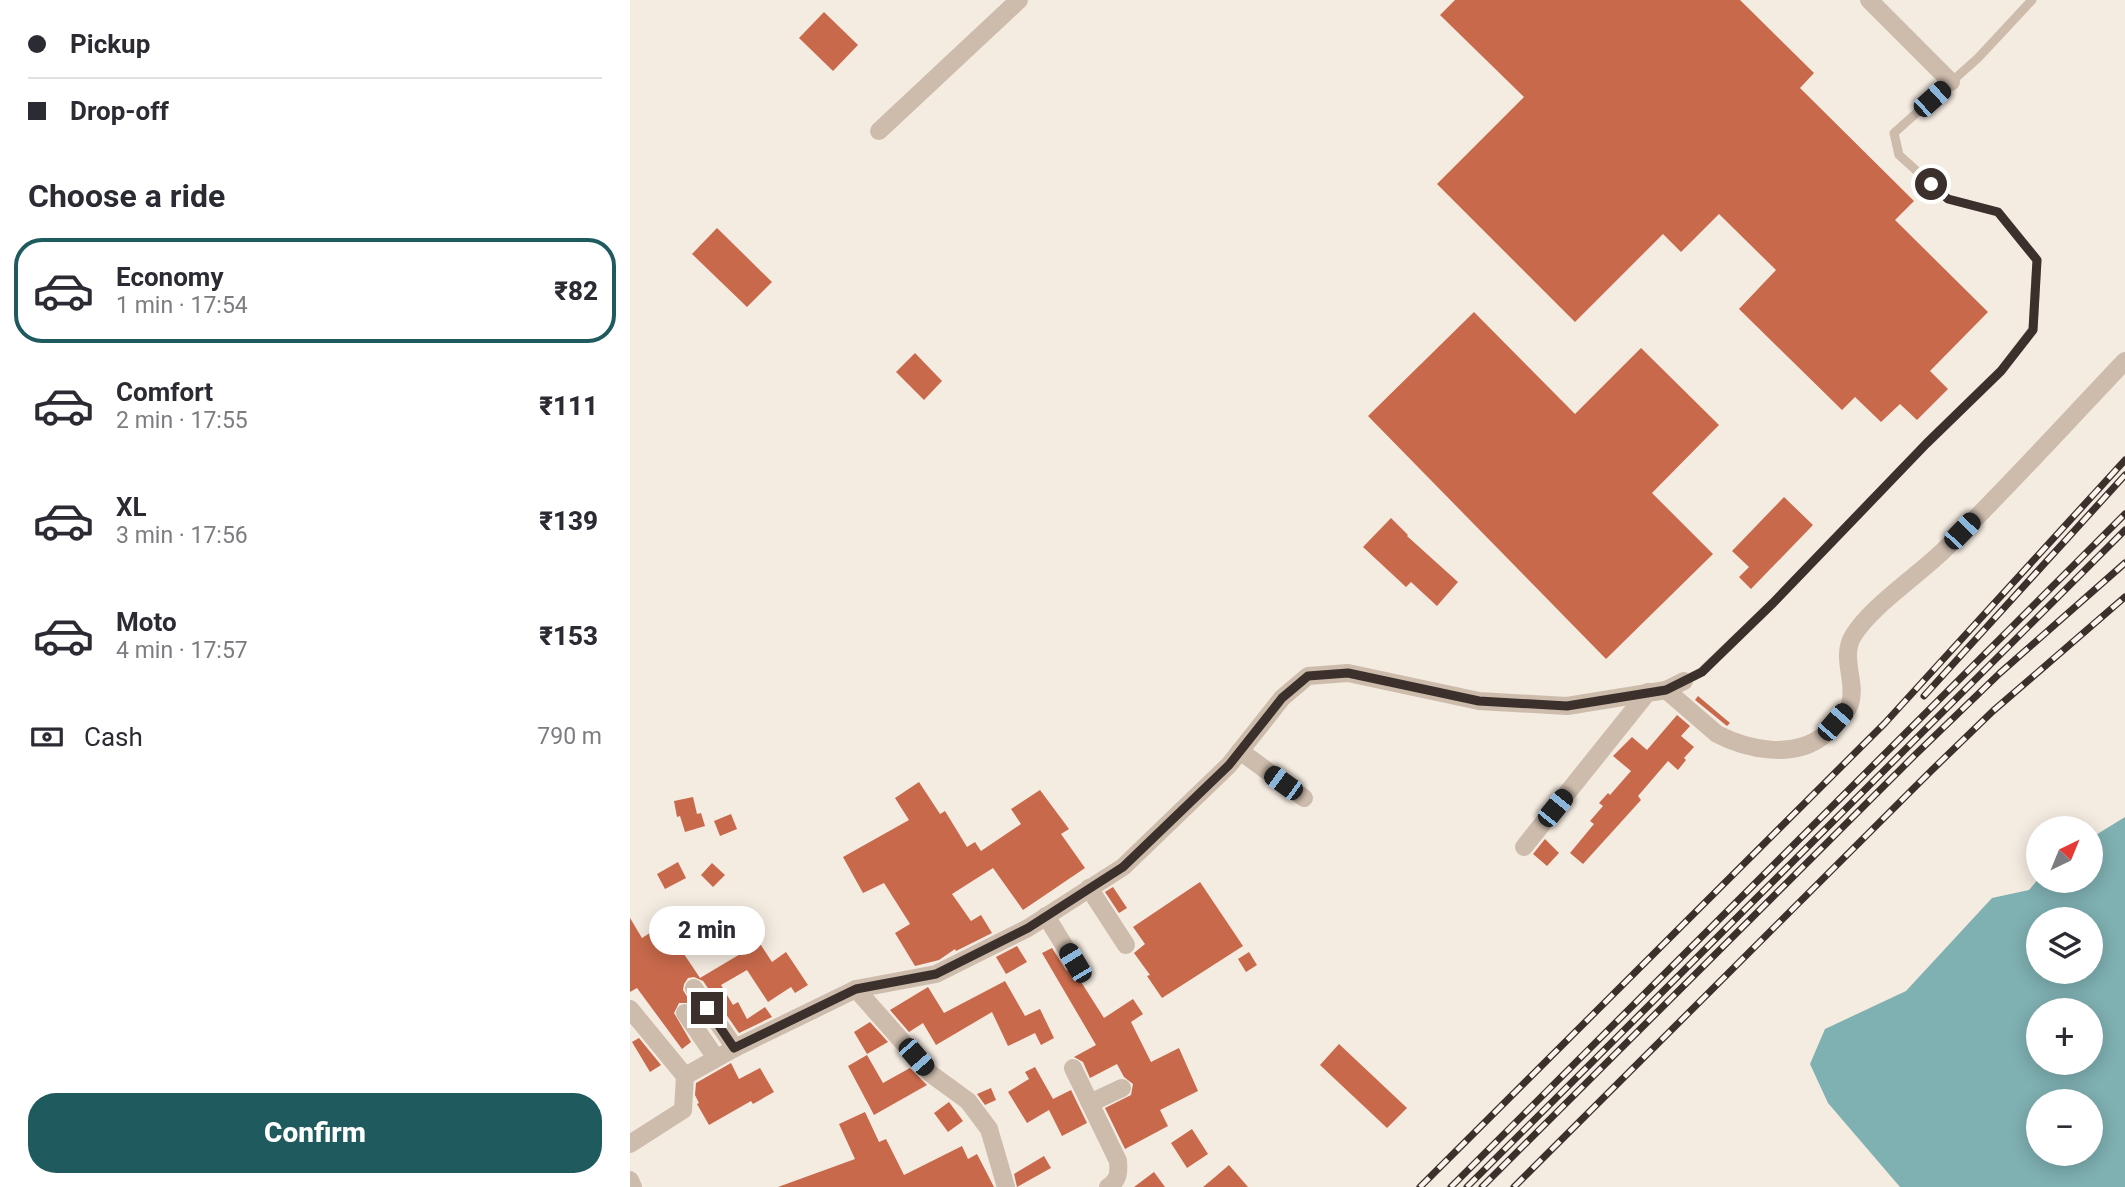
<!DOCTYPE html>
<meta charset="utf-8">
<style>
:root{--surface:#fff;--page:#f2f2f3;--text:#2b2b33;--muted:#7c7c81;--line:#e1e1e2;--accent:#1f5a5e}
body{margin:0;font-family:Roboto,sans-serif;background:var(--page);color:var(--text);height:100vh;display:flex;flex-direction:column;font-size:26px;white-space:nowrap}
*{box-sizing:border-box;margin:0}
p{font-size:23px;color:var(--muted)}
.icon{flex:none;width:38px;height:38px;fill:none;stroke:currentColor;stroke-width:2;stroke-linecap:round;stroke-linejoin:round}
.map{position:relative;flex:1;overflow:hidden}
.side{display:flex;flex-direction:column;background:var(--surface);width:630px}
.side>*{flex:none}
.banner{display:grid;align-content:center;height:154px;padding:0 28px;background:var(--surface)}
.needle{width:46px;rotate:43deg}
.fabs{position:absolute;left:1396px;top:816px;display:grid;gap:14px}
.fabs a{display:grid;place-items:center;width:77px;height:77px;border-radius:50%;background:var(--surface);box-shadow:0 4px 18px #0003;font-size:35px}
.end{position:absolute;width:32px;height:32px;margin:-16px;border:9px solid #3b302b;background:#fff;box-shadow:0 0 0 4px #fff}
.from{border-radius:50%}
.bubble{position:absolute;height:49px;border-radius:24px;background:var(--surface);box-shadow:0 4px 18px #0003;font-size:23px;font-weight:800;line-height:49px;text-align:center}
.car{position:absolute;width:21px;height:42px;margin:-21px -10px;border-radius:9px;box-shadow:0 0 5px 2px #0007;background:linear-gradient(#222 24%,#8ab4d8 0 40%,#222 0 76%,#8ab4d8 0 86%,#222 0)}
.banner b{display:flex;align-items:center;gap:24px;height:66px;font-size:26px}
.banner b+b{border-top:2px solid var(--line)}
.banner i{width:18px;height:18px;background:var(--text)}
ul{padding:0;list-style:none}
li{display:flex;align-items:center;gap:21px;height:105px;margin:0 14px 10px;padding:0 14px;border:4px solid transparent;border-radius:28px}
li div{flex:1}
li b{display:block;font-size:26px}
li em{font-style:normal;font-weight:800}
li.selected{border-color:var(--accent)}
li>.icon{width:63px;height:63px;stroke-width:1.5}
h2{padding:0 28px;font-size:32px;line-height:84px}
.pay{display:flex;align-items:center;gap:18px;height:77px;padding:0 28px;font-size:26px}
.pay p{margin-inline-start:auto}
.button{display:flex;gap:14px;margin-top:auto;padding:14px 28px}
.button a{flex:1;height:80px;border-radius:28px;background:var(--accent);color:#fff;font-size:28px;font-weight:800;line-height:80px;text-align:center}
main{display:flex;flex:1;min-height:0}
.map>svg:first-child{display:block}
.water{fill:#7fb0b2;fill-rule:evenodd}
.building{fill:#c8694b}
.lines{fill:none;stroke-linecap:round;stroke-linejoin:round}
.service{stroke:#cdbbac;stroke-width:9}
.minor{stroke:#cdbbac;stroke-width:18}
.rail-casing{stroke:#3b302b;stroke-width:7}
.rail{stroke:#fbf5ee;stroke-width:4.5;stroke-dasharray:13;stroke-linecap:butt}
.route{stroke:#3b302b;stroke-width:9}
</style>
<main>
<section class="side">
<div class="banner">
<b><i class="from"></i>Pickup</b>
<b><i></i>Drop-off</b>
</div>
<h2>Choose a ride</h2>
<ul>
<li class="selected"><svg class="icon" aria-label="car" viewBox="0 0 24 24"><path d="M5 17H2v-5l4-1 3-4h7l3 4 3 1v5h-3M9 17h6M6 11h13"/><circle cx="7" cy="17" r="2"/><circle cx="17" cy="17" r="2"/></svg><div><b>Economy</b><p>1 min · 17:54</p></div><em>₹82</em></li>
<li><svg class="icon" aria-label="car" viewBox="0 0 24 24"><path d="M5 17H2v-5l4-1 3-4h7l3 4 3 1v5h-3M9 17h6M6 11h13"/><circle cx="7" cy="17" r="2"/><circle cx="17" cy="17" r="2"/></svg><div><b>Comfort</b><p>2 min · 17:55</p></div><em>₹111</em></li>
<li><svg class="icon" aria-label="car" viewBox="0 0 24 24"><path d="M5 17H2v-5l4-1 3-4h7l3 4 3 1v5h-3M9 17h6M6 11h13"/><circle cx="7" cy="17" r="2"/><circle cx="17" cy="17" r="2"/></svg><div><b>XL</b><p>3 min · 17:56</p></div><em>₹139</em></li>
<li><svg class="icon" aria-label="car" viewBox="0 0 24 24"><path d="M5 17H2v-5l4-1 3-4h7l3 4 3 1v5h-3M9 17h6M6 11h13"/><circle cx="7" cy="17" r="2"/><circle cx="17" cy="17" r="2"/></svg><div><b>Moto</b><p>4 min · 17:57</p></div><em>₹153</em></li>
</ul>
<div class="pay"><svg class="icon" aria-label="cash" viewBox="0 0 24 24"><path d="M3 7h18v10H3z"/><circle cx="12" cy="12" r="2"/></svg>Cash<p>790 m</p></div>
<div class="button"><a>Confirm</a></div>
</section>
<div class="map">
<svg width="1495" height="1187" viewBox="0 0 1495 1187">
<rect width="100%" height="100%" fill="#f4ebe1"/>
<path class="water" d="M1495 817V1187H1270L1198 1103 1180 1064 1195 1029 1276 991 1362 898 1399 890 1409 878V880H1461V838ZM1409 919H1461V971H1409ZM1409 1010H1461V1062H1409ZM1409 1101H1461V1153H1409Z"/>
<g class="building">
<polygon points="825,0 1110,0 1184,73 1170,88 1284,201 1265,220 1358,312 1300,371 1318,389 1287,420 1270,404 1251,422 1225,397 1212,410 1109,309 1146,270 1089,214 1051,252 1033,234 945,322 807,184 894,97 810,15"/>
<polygon points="194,12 228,45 203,71 169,38"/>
<polygon points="87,228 142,282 117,307 62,254"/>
<polygon points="844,312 945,414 1011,348 1089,425 1022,493 1083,554 976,659 738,416"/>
<polygon points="285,353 312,381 294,400 266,372"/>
<polygon points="1154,497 1183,525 1121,589 1109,577 1119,567 1102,551"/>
<polygon points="761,518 778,535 777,536 828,582 807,606 781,582 776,587 733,547"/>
<polygon points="1068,696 1100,723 1097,726 1065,700"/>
<polygon points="1047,715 1060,726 1051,736 1064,747 1054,758 1056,760 1048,770 1038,761 1008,796 1011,800 953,864 940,853 964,824 960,821 973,806 969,803 978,793 980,795 1001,771 983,756 1002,737 1017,750"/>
<polygon points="289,782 310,814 315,811 337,847 345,842 351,851 391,824 381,809 410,790 439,829 431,834 455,868 393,910 363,868 322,894 341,921 351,915 362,933 326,951 325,949 309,960 285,966 265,933 280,924 254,883 233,893 213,857 279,820 265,798"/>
<polygon points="63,797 67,814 71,813 75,826 55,832 50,816 47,817 44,801"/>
<polygon points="101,814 107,829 90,836 84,821"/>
<polygon points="915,839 929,853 917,866 903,854"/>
<polygon points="48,862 56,878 35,889 27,874"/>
<polygon points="82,863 95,875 83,887 71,875"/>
<polygon points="570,882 613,946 532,998 517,976 520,975 504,953 515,944 503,927"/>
<polygon points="483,887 497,908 489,913 475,892"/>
<polygon points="0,918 12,938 34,924 70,978 117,950 111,942 123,933 142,962 156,952 178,985 165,993 161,987 138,1002 117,970 91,985 103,1005 108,1002 117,1019 135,1007 142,1017 109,1033 73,981 64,977 58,978 54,984 53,990 61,1003 49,1003 44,1013 61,1042 52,1049 7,988 0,992"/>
<polygon points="387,946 397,962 376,974 366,957"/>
<polygon points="422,948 436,970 446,974 474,1018 503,999 513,1014 501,1022 521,1062 549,1048 568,1091 530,1110 538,1126 495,1149 475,1108 501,1095 503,1084 494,1077 487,1064 460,1078 453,1062 444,1057 466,1045 412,953"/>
<polygon points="619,952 627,965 616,972 608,959"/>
<polygon points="375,981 395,1016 410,1009 424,1038 411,1045 405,1033 378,1046 362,1012 306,1045 293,1023 279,1032 260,1010 298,987 314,1013"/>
<polygon points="240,1022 258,1042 237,1054 224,1032"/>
<polygon points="9,1038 31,1065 20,1072 2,1042"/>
<polygon points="709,1044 777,1108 757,1128 690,1065"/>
<polygon points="237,1055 253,1083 280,1068 297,1085 244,1115 218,1066"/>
<polygon points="101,1063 109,1079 130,1068 144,1092 123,1104 121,1101 79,1125 67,1104 69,1103 65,1095 66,1083"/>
<polygon points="405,1067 423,1099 441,1090 457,1123 432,1136 419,1110 397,1123 378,1092 399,1079 395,1072"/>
<polygon points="361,1088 366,1100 355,1105 347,1094"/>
<polygon points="319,1102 333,1121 318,1132 304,1113"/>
<polygon points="235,1112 249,1142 256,1139 274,1175 332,1146 338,1159 347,1154 364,1187 148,1187 225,1159 209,1124"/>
<polygon points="562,1129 578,1154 557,1168 541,1143"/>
<polygon points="414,1156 421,1168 387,1187 384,1174"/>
<polygon points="599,1165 618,1187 573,1187 585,1177"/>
<polygon points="524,1172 535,1187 504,1187"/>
</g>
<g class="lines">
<polyline class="service" points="1054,681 1071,672 1143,603 1296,444 1371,371 1403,329 1407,260 1368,212 1318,199 1269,155 1264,133 1348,58 1402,0"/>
<g class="minor">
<polyline points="1239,0 1321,82"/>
<polyline points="249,131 389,0"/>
<path d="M1036 690 1087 734C1118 750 1163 759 1193 736 1201 729 1216 714 1220 704 1227 682 1210 658 1223 636 1240 607 1290 574 1315 549 1377 488 1435 424 1495 361"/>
<polyline points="610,751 674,798"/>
<polyline points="894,847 1018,692"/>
<polyline points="459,888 496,945"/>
<polyline points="416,916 445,963"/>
<polyline points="64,988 105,1048"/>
<polyline points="226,989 301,1074 338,1101 359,1129 376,1187"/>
<polyline points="0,1009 55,1076"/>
<polyline points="55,1013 86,1058"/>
<path d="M443 1068 488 1161C489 1172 489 1180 478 1187"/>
<polyline points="460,1103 492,1088"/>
<polyline points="0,1144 53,1110 55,1076 105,1048 226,989 306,974 398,928 493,867 599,765 652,698 678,676 718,673 849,701 937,706 1036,690 1054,681"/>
<polyline points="0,1180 3,1187"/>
</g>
<defs>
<g id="rail">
<polyline points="1294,696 1495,475"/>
<polyline points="790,1187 1255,723 1495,460"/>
<polyline points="821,1187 1495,514"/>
<polyline points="837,1187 1495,530"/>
<polyline points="852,1187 1286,754 1370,673 1495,563"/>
<polyline points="884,1187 1302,770 1363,711 1495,597"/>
</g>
</defs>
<use href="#rail" class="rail-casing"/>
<use href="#rail" class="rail"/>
</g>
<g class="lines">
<polyline class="route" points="77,1008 104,1048 226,989 306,974 398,928 493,867 599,765 652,698 678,676 718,673 849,701 937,706 1036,690 1072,672 1143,603 1296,444 1371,371 1403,330 1407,260 1368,212 1318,199 1301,184"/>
</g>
</svg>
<div class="fabs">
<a><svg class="needle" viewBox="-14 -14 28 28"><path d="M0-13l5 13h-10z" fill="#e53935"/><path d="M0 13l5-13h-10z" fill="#7c7c81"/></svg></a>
<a><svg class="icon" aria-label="layers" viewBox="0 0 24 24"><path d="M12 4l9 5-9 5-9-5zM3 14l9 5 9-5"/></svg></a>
<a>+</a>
<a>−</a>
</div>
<i class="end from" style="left:1301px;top:184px"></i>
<i class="end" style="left:77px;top:1008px"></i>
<div class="bubble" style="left:19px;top:906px;width:116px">2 min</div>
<i class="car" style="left:1302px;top:99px;rotate:48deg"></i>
<i class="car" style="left:1332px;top:531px;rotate:44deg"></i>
<i class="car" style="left:1205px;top:722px;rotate:41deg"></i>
<i class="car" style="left:653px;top:783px;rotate:306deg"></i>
<i class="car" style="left:925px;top:808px;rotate:39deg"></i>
<i class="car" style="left:445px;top:963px;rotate:329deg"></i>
<i class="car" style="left:286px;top:1057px;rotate:139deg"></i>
</div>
</main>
